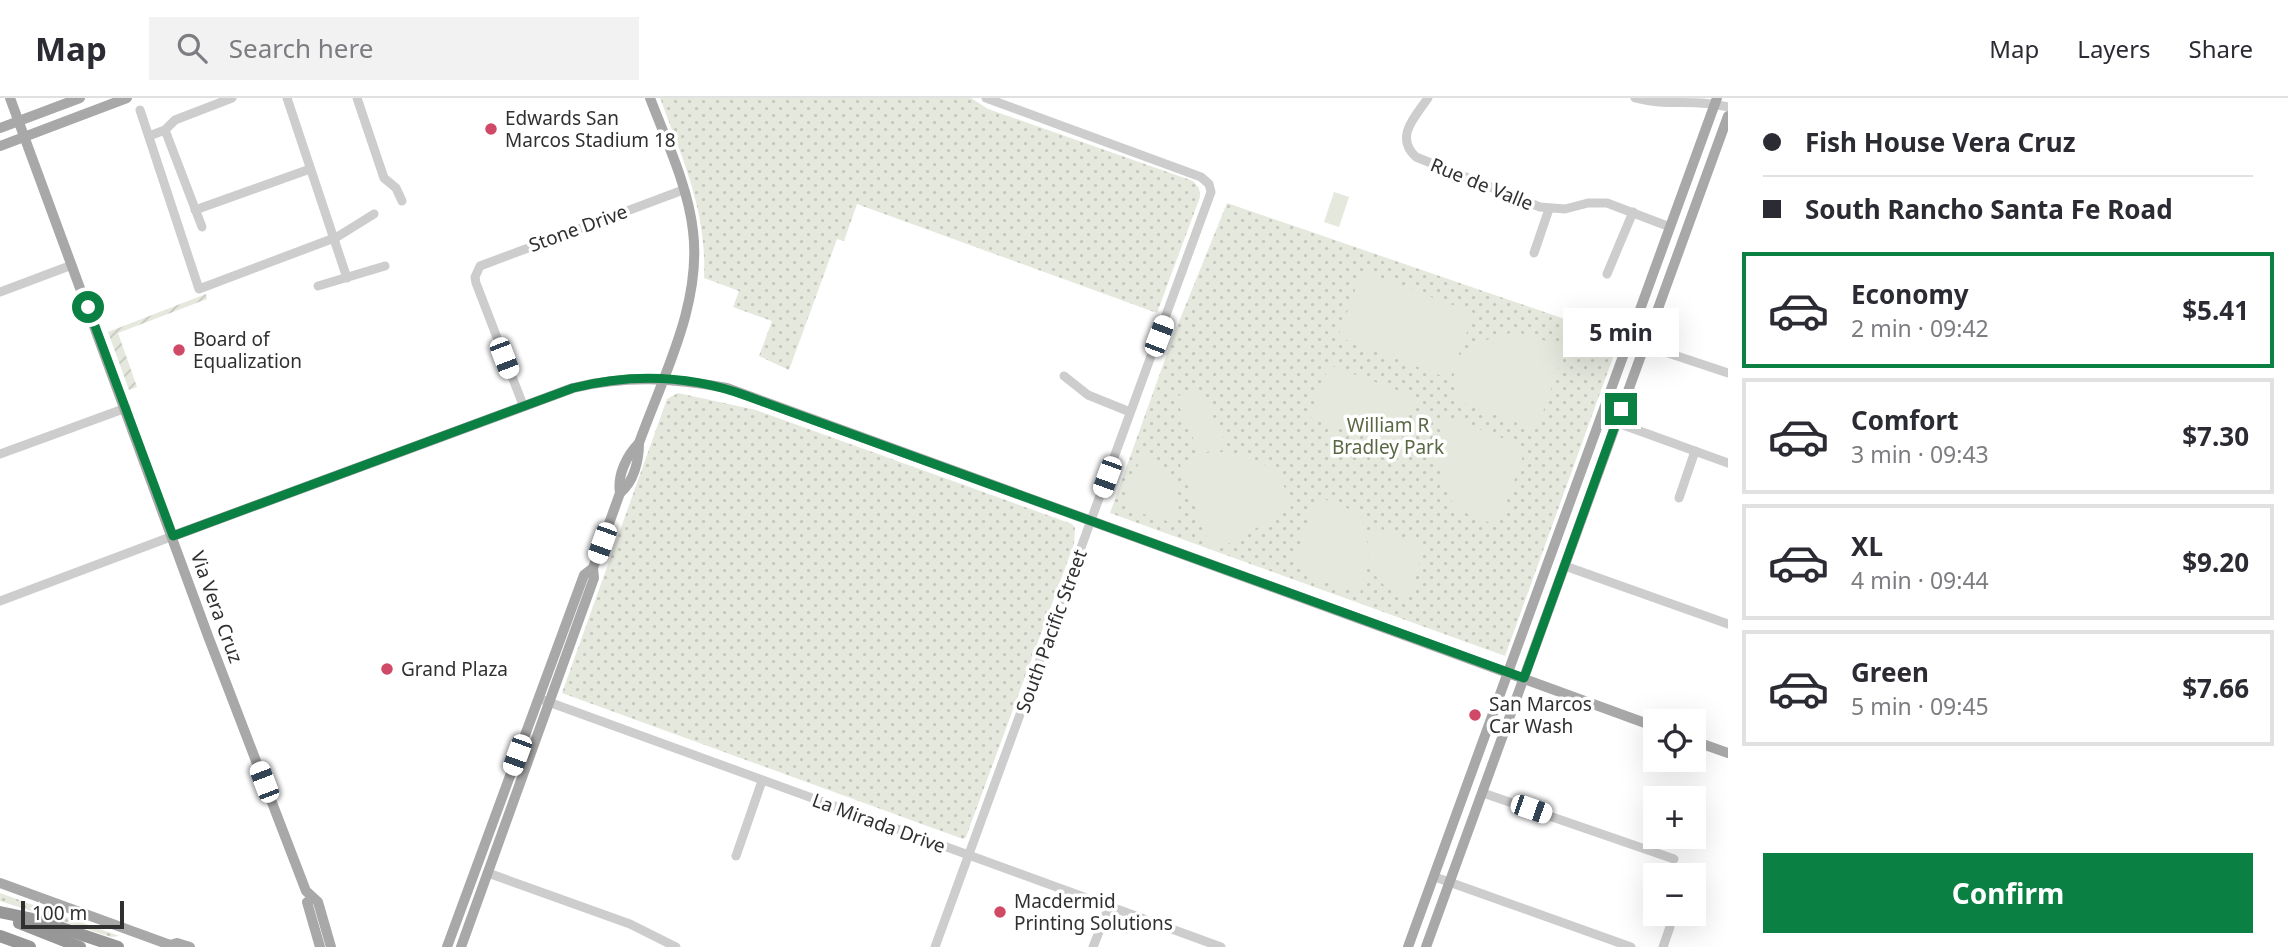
<!DOCTYPE html>
<meta charset="utf-8">
<style>
:root{--surface:#fff;--page:#f2f2f3;--text:#2b2b33;--muted:#7c7c81;--line:#e1e1e2;--accent:#0b8043}
body{margin:0;font-family:"Noto Sans",sans-serif;background:var(--page);color:var(--text);height:100vh;display:flex;flex-direction:column;font-size:26px;white-space:nowrap}
*{box-sizing:border-box;margin:0}
p{font-size:23px;color:var(--muted)}
.icon{flex:none;width:38px;height:38px;fill:none;stroke:currentColor;stroke-width:2;stroke-linecap:round;stroke-linejoin:round}
.map{position:relative;flex:1;overflow:hidden}
.sheet{display:flex;flex-direction:column;background:var(--surface);width:560px}
.sheet>*{flex:none}
.guide{display:grid;align-content:center;height:154px;padding:0 35px;background:var(--surface)}
.tools{position:absolute;left:1643px;top:611px;display:grid;gap:14px}
.tools a{display:grid;place-items:center;width:63px;height:63px;border-radius:0px;background:var(--surface);box-shadow:0 7px 28px #0002;font-size:35px}
.scale{position:absolute;left:21px;bottom:18px;width:103px;box-sizing:border-box;padding-left:7px;border:4px solid #303030;border-top:0;font-size:19px;line-height:24px;white-space:nowrap;color:#303030;-webkit-text-stroke:5px #fff;paint-order:stroke}
.end{position:absolute;width:32px;height:32px;margin:-16px;border:9px solid #0b8043;background:#fff;box-shadow:0 0 0 4px #fff}
.from{border-radius:50%}
.bubble{position:absolute;height:49px;border-radius:0px;background:var(--surface);box-shadow:0 7px 28px #0002;font-size:23px;font-weight:700;line-height:49px;text-align:center}
.car{position:absolute;width:21px;height:42px;margin:-21px -10px;border-radius:9px;box-shadow:0 0 5px 2px #0007;background:linear-gradient(#fff 24%,#345 0 40%,#fff 0 76%,#345 0 86%,#fff 0)}
.guide b{display:flex;align-items:center;gap:24px;height:66px;font-size:26px}
.guide b+b{border-top:2px solid var(--line)}
.guide i{width:18px;height:18px;background:var(--text)}
ul{padding:0;list-style:none}
li{display:flex;align-items:center;gap:21px;height:116px;margin:0 14px 10px;padding:0 21px;border:4px solid var(--line);border-radius:0px}
li div{flex:1}
li b{display:block;font-size:26px}
li em{font-style:normal;font-weight:700}
li.active{border-color:var(--accent)}
li>.icon{width:63px;height:63px;stroke-width:1.5}
.cta{display:flex;gap:14px;margin-top:auto;padding:14px 35px}
.cta a{flex:1;height:80px;border-radius:0px;background:var(--accent);color:#fff;font-size:28px;font-weight:700;line-height:80px;text-align:center}
header{display:flex;align-items:center;gap:42px;box-sizing:border-box;height:98px;padding:0 35px;background:var(--surface);border-bottom:2px solid var(--line)}
header strong{font-size:33px}
nav{display:flex;gap:38px;margin-inline-start:auto;font-size:24px}
.search{width:490px;height:63px;background:var(--page);display:flex;align-items:center;gap:18px;box-sizing:border-box;padding:0 24px;border-radius:0px;color:var(--muted);font-size:26px}
main{display:flex;flex:1;min-height:0}
.map>svg:first-child{display:block}
.grass{fill:url(#grass-dots)}
.garden{fill:url(#garden-furrows)}
.pitch{fill:#e5e8dd}
.lines{fill:none;stroke-linecap:round;stroke-linejoin:round}
.minor{stroke:#cdcdcd;stroke-width:9}
.major{stroke:#a8a8a8;stroke-width:10}
.highway{stroke:#979797;stroke-width:12}
.route{stroke:#0b8043;stroke-width:9}
.poi-dot{fill:#d04966;stroke:#fff;stroke-width:2.5}
.labels{text-anchor:middle;dominant-baseline:central;stroke-width:7;stroke-linejoin:round;paint-order:stroke}
.poi-label{font-size:19px;fill:#303030;stroke:#fff;text-anchor:start}
.street-label{font-size:19px;fill:#303030;stroke:#fff}
.park-label{font-size:19px;fill:#596743;stroke:#fff}
</style>
<header>
<strong>Map</strong>
<div class="search"><svg class="icon" aria-label="search" viewBox="0 0 24 24"><circle cx="10" cy="10" r="6"/><path d="M15 15l6 6"/></svg>Search here</div>
<nav><a>Map</a><a>Layers</a><a>Share</a></nav>
</header>
<main>
<div class="map">
<svg width="1728" height="849" viewBox="0 0 1728 849">
<defs>
<pattern id="grass-dots" width="8" height="8" patternUnits="userSpaceOnUse" patternTransform="scale(1.75)"><rect width="8" height="8" fill="#e5e8dd"/><path d="M2 2h.1M6 6h.1" fill="none" stroke="#c5c7be" stroke-width="1.8" stroke-linecap="round"/></pattern>
<pattern id="garden-furrows" width="10" height="10" patternUnits="userSpaceOnUse" patternTransform="scale(1.75)"><rect width="10" height="10" fill="#e5e8dd"/><path d="M-1 1l2-2M0 10L10 0M9 11l2-2" fill="none" stroke="#c5c7be"/></pattern>
</defs>
<rect width="100%" height="100%" fill="#fff"/>
<g class="grass">
<path d="M660 0H971L988 11 1193 83 1199 90 1200 99 1157 215 857 106 844 143 837 141 789 272 759 258 772 223 733 209 739 193 704 180C707 113 683 62 660 0Z"/>
<polygon points="1227,105 1620,240 1505,558 1110,415 1174,236"/>
<polygon points="678,295 756,312 1072,426 1075,430 1074,446 966,739 963,741 562,595 667,301"/>
<polygon points="0,795 119,838 111,839 0,803"/>
</g>
<polygon class="garden" points="206,196 207,201 118,235 137,289 129,292 108,234"/>
<g class="pitch">
<polygon points="1334,94 1349,99 1339,129 1324,124"/>
<polygon points="1362,173 1474,215 1450,281 1338,239"/>
<path d="M1517 234 1566 249 1538 328 1523 327 1454 301C1455 291 1454 276 1459 266 1469 245 1496 237 1517 234Z"/>
<polygon points="1329,267 1416,299 1397,351 1310,319"/>
<polygon points="1195,291 1201,292 1224,342 1222,348 1205,355 1199,353 1177,304 1178,298"/>
<polygon points="1446,318 1512,344 1516,342 1523,349 1523,358 1498,428 1456,411 1445,391 1435,353"/>
<path d="M1227 353C1265 364 1283 369 1291 411L1222 449 1209 445 1180 367 1197 358Z"/>
<path d="M1142 357C1170 373 1184 393 1177 426L1127 411 1123 403Z"/>
<path d="M1316 398 1362 416 1367 446 1374 428 1418 446 1421 458 1409 500C1387 493 1372 481 1368 458L1360 496 1302 475 1296 460Z"/>
</g>
<g class="lines">
<g class="minor">
<polyline points="287,0 347,180"/>
<polyline points="357,0 384,80 396,90 402,103"/>
<path d="M1428 0C1415 19 1394 39 1416 59L1540 109 1565 111 1588 105H1607L1670 129"/>
<path d="M1635 0C1669 9 1691 0 1728 9"/>
<polyline points="140,12 199,191 337,139 374,116"/>
<polyline points="165,32 202,129"/>
<polyline points="149,38 165,32 175,22 232,0"/>
<polyline points="195,112 310,71"/>
<polyline points="1534,155 1549,111"/>
<polyline points="1607,176 1633,114"/>
<polyline points="318,188 385,168"/>
<polyline points="0,194 72,167"/>
<polyline points="1629,242 1728,275"/>
<polyline points="1064,278 1088,297 1130,314"/>
<polyline points="523,307 476,185 475,179 480,168 683,92"/>
<polyline points="1601,319 1728,365"/>
<polyline points="0,356 126,310"/>
<polyline points="1679,400 1695,353"/>
<polyline points="1565,468 1728,526"/>
<polyline points="0,503 173,438"/>
<polyline points="543,602 1221,849"/>
<polyline points="1483,695 1674,761"/>
<polyline points="736,758 762,683"/>
<polyline points="488,775 630,826 676,849"/>
<polyline points="1435,779 1631,849"/>
<polyline points="935,849 1211,94 1209,86 1201,79 986,0"/>
<polyline points="1093,849 1109,809"/>
<polyline points="1663,849 1670,829"/>
</g>
<g class="major">
<polyline points="10,0 208,538 306,793 318,804 331,849"/>
<polyline points="0,30 80,0"/>
<polyline points="0,48 127,0"/>
<path d="M620 395C634 384 639 362 639 345 663 278 702 206 693 133 688 88 666 42 650 0"/>
<path d="M173 438 573 290C627 277 673 280 727 290L1656 629"/>
<polyline points="1694,643 1728,655"/>
<polyline points="0,785 170,847 177,845 190,849"/>
<polyline points="307,804 320,849"/>
<path d="M447 849 584 477 593 470 620 395C617 377 627 357 639 345"/>
<polyline points="461,849 594,480 593,470"/>
<polyline points="1408,849 1717,0"/>
<polyline points="1426,849 1728,18"/>
</g>
<g class="highway">
<polyline points="0,814 38,822 118,849"/>
<polyline points="19,825 80,849"/>
<polyline points="0,838 30,849"/>
</g>
</g>
<g class="lines">
<path class="route" d="M88 209 173 438 573 290C632 275 690 277 747 298L1524 580 1621 311"/>
</g>
<g class="poi-dot">
<circle cx="491" cy="31" r="7"/>
<circle cx="179" cy="252" r="7"/>
<circle cx="387" cy="571" r="7"/>
<circle cx="1475" cy="617" r="7"/>
<circle cx="1000" cy="814" r="7"/>
</g>
<g class="labels">
<g class="poi-label">
<text x="505" y="20">Edwards San<tspan x="505" dy="22">Marcos Stadium 18</tspan></text>
<text x="193" y="241">Board of<tspan x="193" dy="22">Equalization</tspan></text>
<text x="401" y="571">Grand Plaza</text>
<text x="1489" y="606">San Marcos<tspan x="1489" dy="22">Car Wash</tspan></text>
<text x="1014" y="803">Macdermid<tspan x="1014" dy="22">Printing Solutions</tspan></text>
</g>
<g class="street-label">
<text transform="translate(1482 86) rotate(22)">Rue de Valle</text>
<text transform="translate(578 130) rotate(-20)">Stone Drive</text>
<text transform="translate(217 509) rotate(70)">Via Vera Cruz</text>
<text transform="translate(1051 533) rotate(-70)">South Pacific Street</text>
<text transform="translate(879 725) rotate(20)">La Mirada Drive</text>
</g>
<g class="park-label">
<text x="1388" y="327">William R<tspan x="1388" dy="22">Bradley Park</tspan></text>
</g>
</g>
</svg>
<div class="tools">
<a><svg class="icon" aria-label="locate" viewBox="0 0 24 24"><circle cx="12" cy="12" r="6"/><path d="M12 2v4M12 18v4M2 12h4M18 12h4"/></svg></a>
<a>+</a>
<a>−</a>
</div>
<div class="scale">100 m</div>
<i class="end from" style="left:88px;top:209px"></i>
<i class="end" style="left:1621px;top:311px"></i>
<div class="bubble" style="left:1563px;top:210px;width:116px">5 min</div>
<i class="car" style="left:1159px;top:238px;rotate:21deg"></i>
<i class="car" style="left:504px;top:260px;rotate:159deg"></i>
<i class="car" style="left:1107px;top:379px;rotate:200deg"></i>
<i class="car" style="left:602px;top:445px;rotate:200deg"></i>
<i class="car" style="left:517px;top:657px;rotate:200deg"></i>
<i class="car" style="left:264px;top:684px;rotate:339deg"></i>
<i class="car" style="left:1531px;top:711px;rotate:109deg"></i>
</div>
<section class="sheet">
<div class="guide">
<b><i class="from"></i>Fish House Vera Cruz</b>
<b><i></i>South Rancho Santa Fe Road</b>
</div>
<ul>
<li class="active"><svg class="icon" aria-label="car" viewBox="0 0 24 24"><path d="M5 17H2v-5l4-1 3-4h7l3 4 3 1v5h-3M9 17h6M6 11h13"/><circle cx="7" cy="17" r="2"/><circle cx="17" cy="17" r="2"/></svg><div><b>Economy</b><p>2 min · 09:42</p></div><em>$5.41</em></li>
<li><svg class="icon" aria-label="car" viewBox="0 0 24 24"><path d="M5 17H2v-5l4-1 3-4h7l3 4 3 1v5h-3M9 17h6M6 11h13"/><circle cx="7" cy="17" r="2"/><circle cx="17" cy="17" r="2"/></svg><div><b>Comfort</b><p>3 min · 09:43</p></div><em>$7.30</em></li>
<li><svg class="icon" aria-label="car" viewBox="0 0 24 24"><path d="M5 17H2v-5l4-1 3-4h7l3 4 3 1v5h-3M9 17h6M6 11h13"/><circle cx="7" cy="17" r="2"/><circle cx="17" cy="17" r="2"/></svg><div><b>XL</b><p>4 min · 09:44</p></div><em>$9.20</em></li>
<li><svg class="icon" aria-label="car" viewBox="0 0 24 24"><path d="M5 17H2v-5l4-1 3-4h7l3 4 3 1v5h-3M9 17h6M6 11h13"/><circle cx="7" cy="17" r="2"/><circle cx="17" cy="17" r="2"/></svg><div><b>Green</b><p>5 min · 09:45</p></div><em>$7.66</em></li>
</ul>
<div class="cta"><a>Confirm</a></div>
</section>
</main>
